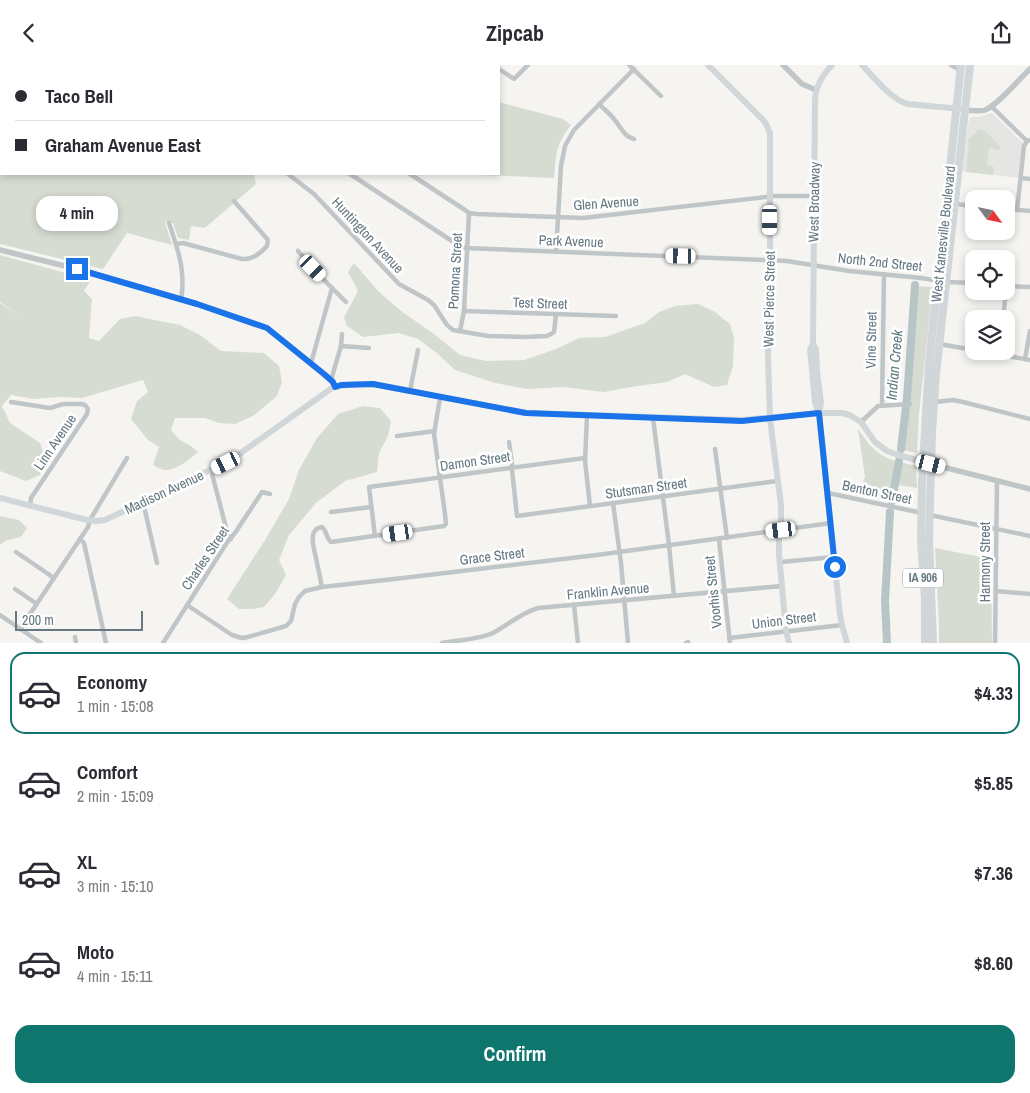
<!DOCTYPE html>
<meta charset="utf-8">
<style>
:root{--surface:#fff;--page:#f2f2f3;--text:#2b2b33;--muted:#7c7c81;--line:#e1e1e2;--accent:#0f766e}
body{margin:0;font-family:"Archivo Narrow",sans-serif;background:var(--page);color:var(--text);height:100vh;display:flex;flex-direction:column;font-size:19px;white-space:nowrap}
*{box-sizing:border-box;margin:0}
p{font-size:16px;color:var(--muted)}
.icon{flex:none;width:28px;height:28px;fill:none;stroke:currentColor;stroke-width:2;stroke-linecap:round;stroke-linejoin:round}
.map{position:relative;height:578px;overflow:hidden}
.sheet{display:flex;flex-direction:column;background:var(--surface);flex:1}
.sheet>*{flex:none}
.hud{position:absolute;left:0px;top:0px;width:500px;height:110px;box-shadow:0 2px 8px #0003;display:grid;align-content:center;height:110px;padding:0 15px;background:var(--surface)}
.needle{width:32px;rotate:123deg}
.controls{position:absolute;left:965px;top:125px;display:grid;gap:10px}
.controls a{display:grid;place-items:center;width:50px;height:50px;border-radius:10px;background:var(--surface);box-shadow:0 2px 8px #0003;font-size:25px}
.scale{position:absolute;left:15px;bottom:12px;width:128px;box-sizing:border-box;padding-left:5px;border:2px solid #647881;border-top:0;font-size:14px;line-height:18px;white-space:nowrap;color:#647881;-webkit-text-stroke:4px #fff;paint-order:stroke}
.end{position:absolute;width:22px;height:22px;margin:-11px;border:6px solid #1a73e8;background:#fff;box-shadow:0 0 0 2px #fff}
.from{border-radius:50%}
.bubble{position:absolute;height:35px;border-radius:15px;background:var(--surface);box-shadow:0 2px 8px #0003;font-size:16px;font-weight:700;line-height:35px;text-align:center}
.car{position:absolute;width:15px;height:30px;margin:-15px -8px;border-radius:6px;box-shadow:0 0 4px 1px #0007;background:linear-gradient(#fff 24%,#345 0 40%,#fff 0 76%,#345 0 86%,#fff 0)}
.hud b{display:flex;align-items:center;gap:18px;height:48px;font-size:19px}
.hud b+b{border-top:1px solid var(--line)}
.hud i{width:12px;height:12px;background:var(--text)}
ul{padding:9px 0 0;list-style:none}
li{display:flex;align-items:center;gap:15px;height:82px;margin:0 10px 8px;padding:0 5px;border:2px solid transparent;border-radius:15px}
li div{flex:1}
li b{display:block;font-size:19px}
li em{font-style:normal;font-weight:700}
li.current{border-color:var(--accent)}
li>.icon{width:45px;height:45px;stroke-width:1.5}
.button{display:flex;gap:10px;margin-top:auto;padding:10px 15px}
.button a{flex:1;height:58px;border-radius:15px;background:var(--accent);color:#fff;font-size:20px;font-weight:700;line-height:58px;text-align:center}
header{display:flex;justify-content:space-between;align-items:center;height:65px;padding:0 15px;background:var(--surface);font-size:22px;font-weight:700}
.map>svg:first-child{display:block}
.built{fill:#e5e6e4}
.green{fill:#d7dcd2}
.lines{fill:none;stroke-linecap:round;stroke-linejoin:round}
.river{stroke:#b7c5c7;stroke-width:8}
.minor{stroke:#c0c5c7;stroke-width:4.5}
.tertiary{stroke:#c0c5c7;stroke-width:5.5}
.secondary{stroke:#d1d6d9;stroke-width:6}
.primary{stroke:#d1d6d9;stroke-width:8}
.route{stroke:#1a73e8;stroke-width:6}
.labels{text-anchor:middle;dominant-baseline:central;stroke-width:5;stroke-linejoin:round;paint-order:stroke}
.shield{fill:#fff;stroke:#92a0a7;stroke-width:1}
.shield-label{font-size:12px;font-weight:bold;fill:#647881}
.street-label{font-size:14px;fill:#647881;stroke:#fff}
.water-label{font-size:15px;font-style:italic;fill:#5f7a7f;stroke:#fff}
</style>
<header><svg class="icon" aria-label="back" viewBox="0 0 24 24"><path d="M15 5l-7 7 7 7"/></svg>Zipcab<svg class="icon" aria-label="share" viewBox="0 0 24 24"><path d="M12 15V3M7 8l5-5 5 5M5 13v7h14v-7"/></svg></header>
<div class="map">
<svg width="1030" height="578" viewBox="0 0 1030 578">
<rect width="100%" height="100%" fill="#f5f4f1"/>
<polygon class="built" points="992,48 1023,78 1018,113 962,106 969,54 972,52 979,52"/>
<g class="green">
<polygon points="0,0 407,0 406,1 1,1 1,109 254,109 256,119 205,163 191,161 189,175 178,173 173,158 165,157 172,180 127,168 103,204 0,179"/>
<path d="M499 37 563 54 571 60C556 79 556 90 554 113L482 110 479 109H499Z"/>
<polygon points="979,64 984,65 1001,82 999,85 989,83 987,100 994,102 993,110 966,107 969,78 967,76"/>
<path d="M0 190 91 215 84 226 92 234 89 273 99 276 120 254 135 251 180 260 200 270 221 286 264 288 279 301 282 317 277 331 253 351 235 359 219 358 205 353H175L171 365 180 375 191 381 198 387C190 394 176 406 164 405 161 404 156 402 153 400L159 382 148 375 131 354 137 336 148 327 143 315 82 333 61 332 34 334 11 330 2 341 10 358 40 378 46 395 40 410 26 416 0 406V238L19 250 0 237Z"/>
<polygon points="354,198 379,227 401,246 434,269 460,290 486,296 524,295 556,284 579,273 605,272 645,258 659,247 675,241 698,239 715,247 730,259 734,273 733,301 727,320 714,322 685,309 667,317 631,322 604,327 563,322 527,324 495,318 455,305 438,289 418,274 399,268 363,272 347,261 344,252 358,226 348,207"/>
<polygon points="913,221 933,222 919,348 917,388 898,384 907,343"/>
<polygon points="363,341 380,343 391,356 388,371 379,388 377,407 345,416 316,438 289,470 279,495 286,510 275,529 264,542 253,544 239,544 227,534 265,475 289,434 299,405 317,373 338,349"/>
<path d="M858 364C878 393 884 393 916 401L917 423 898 420 895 434 880 432V434L865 431 863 415 865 412Z"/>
<polygon points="0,451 19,455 27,463 21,472 5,476 0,480"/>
<polygon points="935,483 991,494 992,578 939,578 939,559"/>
</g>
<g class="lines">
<g class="river">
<polyline points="901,384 907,333 915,220"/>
<polyline points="892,436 899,396"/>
<polyline points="887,578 885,536 890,447"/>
</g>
<g class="minor">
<polyline points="492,0 494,1"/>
<polyline points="629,0 661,31"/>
<polyline points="951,0 960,5"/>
<polyline points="448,1 449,0"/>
<polyline points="499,4 514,14 528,0"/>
<path d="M599 39C604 44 610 49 614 54 621 62 624 72 634 74"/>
<polyline points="991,41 1027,76"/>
<polyline points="288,109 314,129 399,219 428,235 434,240 447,260 453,265 488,271 525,272 547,271 551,269 554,267 556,250"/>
<polyline points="350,109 458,180 465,183 787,196 849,206 921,213 946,217 974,218"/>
<polyline points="410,109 465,145 469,148 477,149 583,153 766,132 772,131 814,131"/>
<polyline points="1021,113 1030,114"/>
<polyline points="946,138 974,141"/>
<polyline points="1006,144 1030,146"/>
<polyline points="1017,145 1024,81 1027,76 1030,75"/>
<path d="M169 158C178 185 186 206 181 235"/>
<path d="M176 179 183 178 242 194C252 195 260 189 267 181L268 175 234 136"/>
<polyline points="298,186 328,219 346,237"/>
<polyline points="556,187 561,101 565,81 574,65 634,4"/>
<polyline points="1006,221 1030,222"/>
<polyline points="464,246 616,251"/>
<polyline points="1003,254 1006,226"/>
<polyline points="460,266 464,246 469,148"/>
<polyline points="939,279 974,285"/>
<polyline points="341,281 369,283"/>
<polyline points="980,286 1030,295"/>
<polyline points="1025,294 1030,266"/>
<polyline points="311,298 332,223"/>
<polyline points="331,315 341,281 342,269"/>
<polyline points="410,326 418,285"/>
<polyline points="11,337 50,343 63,339 81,339 85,340 88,344 87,349 31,433 30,441"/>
<polyline points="934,337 953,335 963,337 1030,354"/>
<polyline points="882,341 884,209"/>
<polyline points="587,351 585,396 590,441"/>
<polyline points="653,353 669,480 674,531"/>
<polyline points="861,357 878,341 910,339"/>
<polyline points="397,371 435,366"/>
<polyline points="509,377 512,399 512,405 517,451 777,416"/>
<polyline points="715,384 727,473"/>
<polyline points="211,405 228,470 231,474"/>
<polyline points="828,428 922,448"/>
<polyline points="143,437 157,498"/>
<polyline points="613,438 621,498 628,578"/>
<polyline points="331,447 371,442"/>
<polyline points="930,450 1030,471"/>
<polyline points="375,471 369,422 585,393"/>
<polyline points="80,474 84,478 106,578"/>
<polyline points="719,474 730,578"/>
<polyline points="16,487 54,513"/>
<polyline points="781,497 834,492"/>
<path d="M322 522C320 512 318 503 316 493 314 483 307 464 322 462 327 466 326 473 331 477L444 461 446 459 445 449 434 369 440 333"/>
<polyline points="15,524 37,539"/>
<polyline points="996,526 1030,529"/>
<polyline points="187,540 232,570 242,573 248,572 286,561 291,556 295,539 299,532 305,526 322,522 403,513 597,490 831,458"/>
<polyline points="574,540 578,578"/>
<polyline points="0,550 41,578"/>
<polyline points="20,564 88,462 90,455 127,393"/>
<polyline points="75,572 76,578"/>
<polyline points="729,573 842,560"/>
<polyline points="163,578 228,476 235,468 262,427 270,429"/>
<path d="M442 578C459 575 478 575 493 568 508 560 521 548 538 543L782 521"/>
<polyline points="686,578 688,577"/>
<polyline points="995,578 997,415"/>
</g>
<g class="tertiary">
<polyline points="783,0 802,19 816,25"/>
<path d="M965 45C971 45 979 47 985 45 998 40 1019 14 1030 4"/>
<polyline points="0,185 77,204 197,239 267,263 331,315 335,322"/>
<polyline points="931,399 1030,424"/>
</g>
<g class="secondary">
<polyline points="708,0 765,57 770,68 770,194 768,291 770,354 781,440 781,459 779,473 779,489 786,566 789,578"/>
<path d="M862 0C874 12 891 35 908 39L961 44"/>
<polyline points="813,279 816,284 817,307 821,338 819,348 840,550 842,560 847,578"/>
<path d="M819 348 815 338 810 284 813 279 815 37C815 22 822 11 832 0"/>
<path d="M0 433 87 455 97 456 105 455 231 395 332 323C345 319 359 319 373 319L526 348 742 355 819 348H842L850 350 861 357 875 377 887 386 898 390 927 398"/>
</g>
<g class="primary">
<polyline points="925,578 925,534 921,476 922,415 929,299 961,0"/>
<polyline points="933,578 929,475 932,367 936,309 970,0"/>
</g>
</g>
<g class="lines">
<polyline class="route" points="77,204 197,239 267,263 324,309 333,317 335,322 341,320 373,319 526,348 742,356 819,348 835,502"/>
</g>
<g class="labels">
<rect class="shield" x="903" y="503.5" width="40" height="19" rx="4"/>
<g class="shield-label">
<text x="923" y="513">IA 906</text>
</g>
<g class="street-label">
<text transform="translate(814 137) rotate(-89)">West Broadway</text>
<text transform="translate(606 138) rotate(-4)">Glen Avenue</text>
<text transform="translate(943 169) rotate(-84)">West Kanesville Boulevard</text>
<text transform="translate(368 170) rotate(47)">Huntington Avenue</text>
<text transform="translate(571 176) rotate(2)">Park Avenue</text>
<text transform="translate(880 197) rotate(6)">North 2nd Street</text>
<text transform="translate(455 206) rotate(-87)">Pomona Street</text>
<text transform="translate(769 234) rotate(-89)">West Pierce Street</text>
<text transform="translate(540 238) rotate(2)">Test Street</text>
<text transform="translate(871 275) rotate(-89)">Vine Street</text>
<text transform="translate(55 377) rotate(-56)">Linn Avenue</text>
<text transform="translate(475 396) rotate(-8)">Damon Street</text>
<text transform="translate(646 423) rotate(-8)">Stutsman Street</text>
<text transform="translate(164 427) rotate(-25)">Madison Avenue</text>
<text transform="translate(877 427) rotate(12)">Benton Street</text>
<text transform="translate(492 491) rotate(-7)">Grace Street</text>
<text transform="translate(205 493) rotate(-56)">Charles Street</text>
<text transform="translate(985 497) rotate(-90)">Harmony Street</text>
<text transform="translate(608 526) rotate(-5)">Franklin Avenue</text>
<text transform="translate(713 527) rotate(-96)">Voorhis Street</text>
<text transform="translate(784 555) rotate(-7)">Union Street</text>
</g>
<g class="water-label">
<text transform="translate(894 300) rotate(-85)">Indian Creek</text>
</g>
</g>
</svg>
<div class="controls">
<a><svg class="needle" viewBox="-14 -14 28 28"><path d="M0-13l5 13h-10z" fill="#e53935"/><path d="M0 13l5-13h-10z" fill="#7c7c81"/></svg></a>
<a><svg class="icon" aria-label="locate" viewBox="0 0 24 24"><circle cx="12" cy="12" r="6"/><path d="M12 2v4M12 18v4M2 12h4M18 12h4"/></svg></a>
<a><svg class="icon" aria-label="layers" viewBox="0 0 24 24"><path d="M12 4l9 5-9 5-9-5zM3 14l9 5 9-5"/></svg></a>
</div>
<div class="scale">200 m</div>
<i class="end from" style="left:835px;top:502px"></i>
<i class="end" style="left:77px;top:204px"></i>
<div class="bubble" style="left:36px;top:131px;width:82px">4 min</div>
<i class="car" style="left:770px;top:155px;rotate:180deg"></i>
<i class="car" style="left:681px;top:191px;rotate:271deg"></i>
<i class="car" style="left:313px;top:203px;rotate:136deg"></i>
<i class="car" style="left:226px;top:398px;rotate:244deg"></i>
<i class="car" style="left:931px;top:399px;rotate:104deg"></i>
<i class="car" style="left:781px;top:465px;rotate:263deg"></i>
<i class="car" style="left:398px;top:468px;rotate:262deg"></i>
<div class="hud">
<b><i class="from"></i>Taco Bell</b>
<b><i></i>Graham Avenue East</b>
</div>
</div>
<section class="sheet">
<ul>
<li class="current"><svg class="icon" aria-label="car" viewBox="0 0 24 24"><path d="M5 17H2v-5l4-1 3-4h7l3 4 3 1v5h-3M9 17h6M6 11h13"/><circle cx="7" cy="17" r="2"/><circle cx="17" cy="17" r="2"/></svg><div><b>Economy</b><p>1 min · 15:08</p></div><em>$4.33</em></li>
<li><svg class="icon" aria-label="car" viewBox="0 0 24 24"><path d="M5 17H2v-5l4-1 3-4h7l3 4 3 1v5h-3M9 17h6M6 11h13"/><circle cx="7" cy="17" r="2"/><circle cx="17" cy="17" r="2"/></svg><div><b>Comfort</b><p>2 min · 15:09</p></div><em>$5.85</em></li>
<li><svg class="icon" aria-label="car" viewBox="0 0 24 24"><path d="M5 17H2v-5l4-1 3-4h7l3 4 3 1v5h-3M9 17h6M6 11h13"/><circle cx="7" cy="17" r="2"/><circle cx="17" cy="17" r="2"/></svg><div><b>XL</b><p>3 min · 15:10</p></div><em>$7.36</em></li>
<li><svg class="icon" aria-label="car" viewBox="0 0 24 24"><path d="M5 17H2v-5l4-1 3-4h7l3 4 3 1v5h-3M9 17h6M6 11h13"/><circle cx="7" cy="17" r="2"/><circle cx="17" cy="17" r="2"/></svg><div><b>Moto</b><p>4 min · 15:11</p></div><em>$8.60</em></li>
</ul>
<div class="button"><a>Confirm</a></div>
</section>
